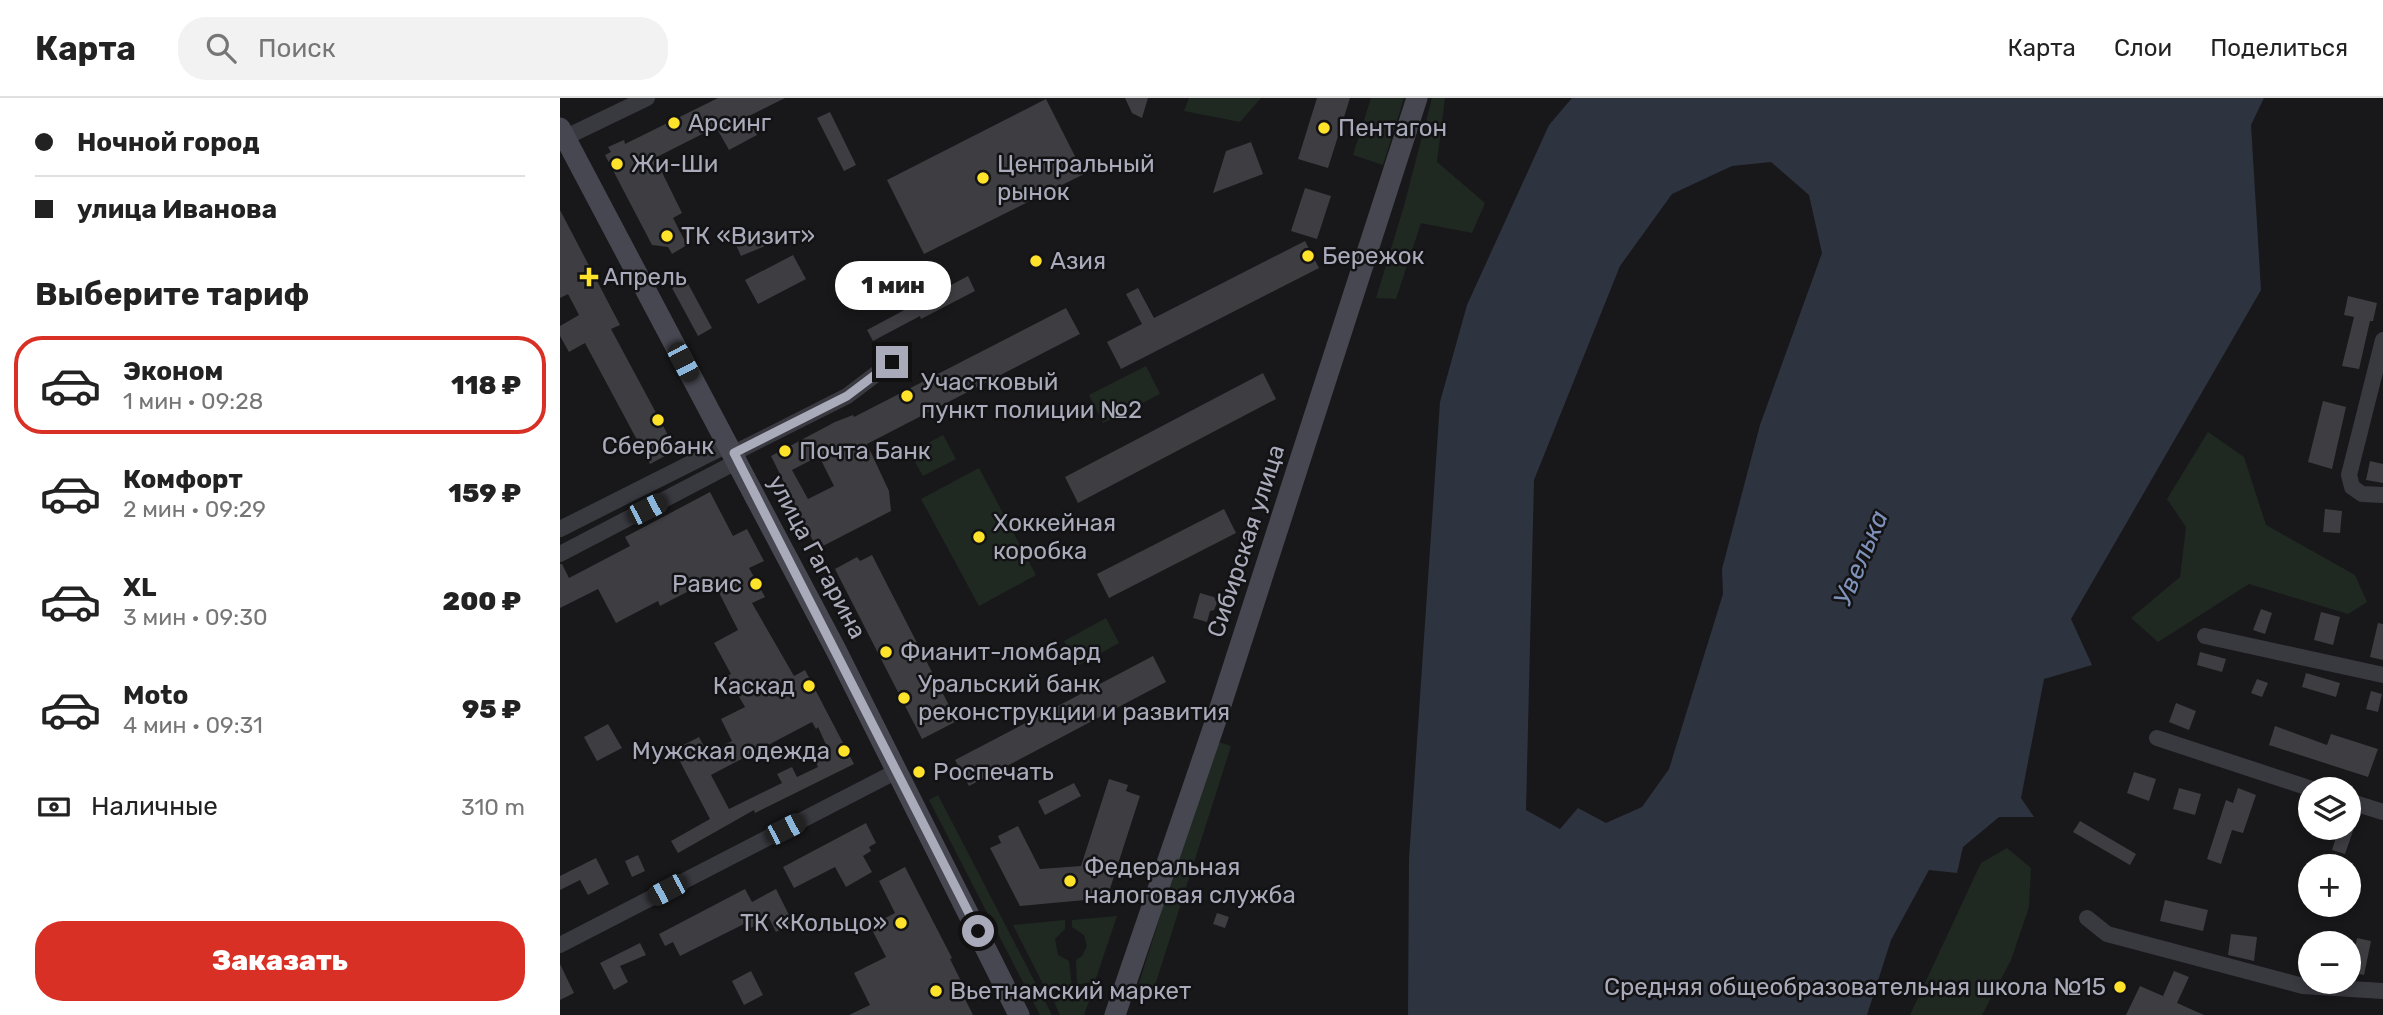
<!DOCTYPE html>
<html lang="ru">
<meta charset="utf-8">
<style>
:root{--surface:#fff;--page:#f2f2f2;--text:#222;--muted:#767676;--line:#e0e0e0;--accent:#d93025}
body{margin:0;font-family:Rubik,sans-serif;background:var(--page);color:var(--text);height:100vh;display:flex;flex-direction:column;font-size:26px;white-space:nowrap}
*{box-sizing:border-box;margin:0}
p{font-size:23px;color:var(--muted)}
.icon{flex:none;width:38px;height:38px;fill:none;stroke:currentColor;stroke-width:2;stroke-linecap:round;stroke-linejoin:round}
.map{position:relative;flex:1;overflow:hidden}
.side{display:flex;flex-direction:column;background:var(--surface);width:560px}
.side>*{flex:none}
.top-card{display:grid;align-content:center;height:154px;padding:0 35px;background:var(--surface)}
.tools{position:absolute;left:1738px;top:679px;display:grid;gap:14px}
.tools a{display:grid;place-items:center;width:63px;height:63px;border-radius:50%;background:var(--surface);box-shadow:0 4px 10px #0003;font-size:35px}
.end{position:absolute;width:32px;height:32px;margin:-16px;border:9px solid #a9abbb;background:#111;box-shadow:0 0 0 4px #111}
.from{border-radius:50%}
.bubble{position:absolute;height:49px;border-radius:24px;background:var(--surface);box-shadow:0 4px 10px #0003;font-size:23px;font-weight:800;line-height:49px;text-align:center}
.car{position:absolute;width:21px;height:42px;margin:-21px -10px;border-radius:9px;box-shadow:0 0 5px 2px #0007;background:linear-gradient(#222 24%,#8ab4d8 0 40%,#222 0 76%,#8ab4d8 0 86%,#222 0)}
.top-card b{display:flex;align-items:center;gap:24px;height:66px;font-size:26px}
.top-card b+b{border-top:2px solid var(--line)}
.top-card i{width:18px;height:18px;background:var(--text)}
ul{padding:0;list-style:none}
li{display:flex;align-items:center;gap:21px;height:98px;margin:0 14px 10px;padding:0 21px;border:4px solid transparent;border-radius:28px}
li div{flex:1}
li b{display:block;font-size:26px}
li em{font-style:normal;font-weight:800}
li.selected{border-color:var(--accent)}
li>.icon{width:63px;height:63px;stroke-width:1.5}
h2{padding:0 35px;font-size:32px;line-height:84px}
.pay{display:flex;align-items:center;gap:18px;height:77px;padding:0 35px;font-size:26px}
.pay p{margin-inline-start:auto}
.action{display:flex;gap:14px;margin-top:auto;padding:14px 35px}
.action a{flex:1;height:80px;border-radius:28px;background:var(--accent);color:#fff;font-size:28px;font-weight:800;line-height:80px;text-align:center}
header{display:flex;align-items:center;gap:42px;box-sizing:border-box;height:98px;padding:0 35px;background:var(--surface);border-bottom:2px solid var(--line)}
header strong{font-size:33px}
nav{display:flex;gap:38px;margin-inline-start:auto;font-size:24px}
.search{width:490px;height:63px;background:var(--page);display:flex;align-items:center;gap:18px;box-sizing:border-box;padding:0 24px;border-radius:28px;color:var(--muted);font-size:26px}
main{display:flex;flex:1;min-height:0}
.map>svg:first-child{display:block}
.green{fill:#1f2922}
.water{fill:#2d333f;fill-rule:evenodd}
.building{fill:#3d3d42;fill-rule:evenodd}
.lines{fill:none;stroke-linecap:round;stroke-linejoin:round}
.street{stroke:#393940;stroke-width:16}
.secondary{stroke:#464750;stroke-width:21}
.route{stroke:#a9abbb;stroke-width:9}
.poi-dot{fill:#ffe32b;stroke:#131315;stroke-width:2.5}
.labels{text-anchor:middle;dominant-baseline:central;stroke-width:5;stroke-linejoin:round;paint-order:stroke}
.poi-label{font-size:24px;fill:#a9abbb;stroke:#131315;text-anchor:start}
.street-label{font-size:24px;fill:#a9abbb;stroke:#131315}
.water-label{font-size:26px;font-style:italic;fill:#7e91b8;stroke:#131315}
</style>
<header>
<strong>Карта</strong>
<div class="search"><svg class="icon" aria-label="search" viewBox="0 0 24 24"><circle cx="10" cy="10" r="6"/><path d="M15 15l6 6"/></svg>Поиск</div>
<nav><a>Карта</a><a>Слои</a><a>Поделиться</a></nav>
</header>
<main>
<section class="side">
<div class="top-card">
<b><i class="from"></i>Ночной город</b>
<b><i></i>улица Иванова</b>
</div>
<h2>Выберите тариф</h2>
<ul>
<li class="selected"><svg class="icon" aria-label="car" viewBox="0 0 24 24"><path d="M5 17H2v-5l4-1 3-4h7l3 4 3 1v5h-3M9 17h6M6 11h13"/><circle cx="7" cy="17" r="2"/><circle cx="17" cy="17" r="2"/></svg><div><b>Эконом</b><p>1 мин · 09:28</p></div><em>118 ₽</em></li>
<li><svg class="icon" aria-label="car" viewBox="0 0 24 24"><path d="M5 17H2v-5l4-1 3-4h7l3 4 3 1v5h-3M9 17h6M6 11h13"/><circle cx="7" cy="17" r="2"/><circle cx="17" cy="17" r="2"/></svg><div><b>Комфорт</b><p>2 мин · 09:29</p></div><em>159 ₽</em></li>
<li><svg class="icon" aria-label="car" viewBox="0 0 24 24"><path d="M5 17H2v-5l4-1 3-4h7l3 4 3 1v5h-3M9 17h6M6 11h13"/><circle cx="7" cy="17" r="2"/><circle cx="17" cy="17" r="2"/></svg><div><b>XL</b><p>3 мин · 09:30</p></div><em>200 ₽</em></li>
<li><svg class="icon" aria-label="car" viewBox="0 0 24 24"><path d="M5 17H2v-5l4-1 3-4h7l3 4 3 1v5h-3M9 17h6M6 11h13"/><circle cx="7" cy="17" r="2"/><circle cx="17" cy="17" r="2"/></svg><div><b>Moto</b><p>4 мин · 09:31</p></div><em>95 ₽</em></li>
</ul>
<div class="pay"><svg class="icon" aria-label="cash" viewBox="0 0 24 24"><path d="M3 7h18v10H3z"/><circle cx="12" cy="12" r="2"/></svg>Наличные<p>310 m</p></div>
<div class="action"><a>Заказать</a></div>
</section>
<div class="map">
<svg width="1823" height="917" viewBox="0 0 1823 917">
<rect width="100%" height="100%" fill="#18181a"/>
<g class="green">
<polygon points="629,0 701,0 680,24 624,13"/>
<polygon points="811,0 844,0 823,67 793,57"/>
<polygon points="872,0 885,0 877,64 925,105 912,135 861,125 836,201 816,200 844,108"/>
<polygon points="586,268 600,296 543,325 529,297"/>
<polygon points="1648,334 1684,359 1706,427 1795,477 1807,504 1788,516 1689,486 1598,544 1571,520 1620,479 1626,429 1607,401"/>
<polygon points="383,337 396,361 363,378 350,355"/>
<polygon points="419,370 476,477 419,508 361,401"/>
<polygon points="546,520 559,545 517,568 504,543"/>
<polygon points="655,643 671,648 591,900 576,895"/>
<polygon points="378,697 492,917 480,917 369,702"/>
<polygon points="1447,750 1471,770 1469,809 1451,862 1422,917 1350,917 1421,765"/>
<polygon points="557,818 535,883 517,887 516,862 522,858 527,848 524,837 512,829 512,822"/>
<polygon points="505,822 505,831 495,841 498,857 509,863 512,889 487,894 453,827"/>
<polygon points="534,889 524,917 500,917 491,897"/>
</g>
<path class="water" d="M1012 0H1704L1691 27 1701 192 1511 521 1532 567 1484 581 1461 700 1474 719H1439L1403 749 1397 775 1369 772 1331 842 1307 917H848L849 761 880 304 907 207 989 27ZM1211 64 1249 97 1262 155 1200 327 1162 471 1163 496 1109 671 1082 709 1046 725 1018 710 1000 731 966 712 974 382 1060 168 1112 96 1172 68Z"/>
<g class="building">
<polygon points="158,0 225,0 187,19 197,37 169,52 156,29 95,60 122,115 113,120 127,147 112,156 108,149 92,147 45,57 51,54 48,49 64,42 65,46"/>
<polygon points="565,0 588,0 582,20 572,15"/>
<polygon points="757,0 790,0 768,70 738,61"/>
<polygon points="486,1 524,76 364,156 327,82"/>
<polygon points="270,14 296,67 284,73 257,20"/>
<polygon points="691,44 703,76 653,95 666,53"/>
<polygon points="745,90 771,98 757,141 731,133"/>
<polygon points="0,112 60,227 51,231 116,352 90,366 25,245 9,254 0,238 0,228 19,217 8,196 0,200"/>
<polygon points="199,134 205,148 181,158 175,145"/>
<polygon points="745,143 759,170 561,271 547,244 582,226 566,196 578,190 594,220"/>
<polygon points="233,157 246,181 198,206 185,182"/>
<polygon points="408,178 415,193 361,221 360,218 313,243 307,232"/>
<polygon points="126,182 152,230 138,238 112,190"/>
<polygon points="1788,198 1817,205 1813,223 1810,223 1799,271 1782,268 1794,219 1784,217"/>
<path d="M506 210 520 236 307 346 329 393 331 413 257 451 211 358 275 324 293 317 294 319ZM259 358 274 388 248 401 232 372Z"/>
<polygon points="703,275 716,301 518,405 505,379"/>
<polygon points="1763,303 1786,309 1772,371 1748,364"/>
<polygon points="1810,363 1823,366 1823,385 1806,382"/>
<path d="M150 394 173 438 187 431 204 463 189 470 205 499 192 505 234 578 245 572 294 666 195 715 194 712 118 755 111 743 150 721 114 652 139 639 148 656 172 643 161 621 185 609 167 578 171 576 154 545 178 532 152 481 100 508 98 503 56 525 38 491 0 510V466H2L9 480 70 448 65 439ZM252 624 256 631 258 629 268 651 253 658 258 669 237 679 232 669 217 676 222 685 169 711 151 677Z"/>
<polygon points="664,411 676,435 549,500 537,476"/>
<polygon points="1765,411 1782,413 1780,435 1763,434"/>
<polygon points="312,457 397,623 362,641 275,471 297,459 300,463"/>
<polygon points="640,495 654,499 657,505 654,512 650,513 647,524 633,520"/>
<polygon points="1701,511 1712,515 1705,536 1693,532"/>
<polygon points="1761,514 1780,519 1773,547 1754,542"/>
<polygon points="1818,525 1823,526 1823,562 1810,559"/>
<polygon points="1640,554 1666,561 1662,574 1637,567"/>
<polygon points="593,558 606,584 409,688 395,662"/>
<polygon points="1746,575 1780,585 1776,599 1742,589"/>
<polygon points="1697,581 1708,585 1702,599 1691,595"/>
<polygon points="1811,593 1822,596 1818,614 1806,611"/>
<polygon points="1616,605 1636,613 1629,632 1609,624"/>
<polygon points="48,626 62,650 37,663 24,639"/>
<polygon points="1715,628 1767,647 1771,636 1818,651 1808,679 1709,647"/>
<polygon points="1574,674 1596,681 1589,703 1567,695"/>
<polygon points="549,681 568,687 566,693 580,698 547,800 460,808 430,750 441,745 438,738 458,728 480,771 521,768"/>
<polygon points="514,685 521,698 485,717 478,703"/>
<polygon points="1619,690 1641,696 1635,717 1613,711"/>
<polygon points="1678,690 1696,697 1683,735 1672,732 1661,766 1647,761 1666,702 1673,705"/>
<polygon points="1520,723 1576,756 1570,767 1513,734"/>
<polygon points="306,725 316,745 309,749 311,753 303,758 312,774 286,789 275,769 234,790 223,769"/>
<polygon points="1779,730 1794,730 1785,756 1772,752"/>
<polygon points="78,757 85,773 72,779 65,763"/>
<polygon points="36,760 49,786 28,797 20,782 0,792 0,778"/>
<polygon points="345,769 392,860 390,861 408,897 404,899 413,917 289,917 310,907 294,875 326,859 310,828 335,815 319,783"/>
<polygon points="185,791 192,804 216,791 233,825 216,834 209,820 187,832 184,826 120,858 113,844 105,848 99,836"/>
<polygon points="1605,802 1648,812 1643,833 1600,823"/>
<polygon points="657,815 669,819 665,830 653,826"/>
<polygon points="1671,836 1697,839 1694,863 1668,857"/>
<polygon points="1797,840 1811,843 1804,877 1790,874"/>
<polygon points="80,845 86,857 60,868 68,884 54,892 40,865"/>
<polygon points="0,866 14,895 0,902"/>
<polygon points="191,873 203,897 184,907 172,883"/>
<polygon points="1614,873 1629,879 1617,905 1644,917 1566,917 1580,888 1603,898"/>
</g>
<g class="lines">
<g class="street">
<polyline points="0,42 87,0"/>
<polyline points="1823,242 1789,377 1792,389 1802,396 1823,397"/>
<polyline points="174,355 287,298 332,264"/>
<polyline points="0,431 169,346"/>
<polyline points="0,456 178,363"/>
<polyline points="1645,538 1823,577"/>
<polyline points="1597,640 1752,691"/>
<polyline points="1788,703 1823,714"/>
<polyline points="1527,820 1547,836 1743,888 1823,893"/>
<polyline points="0,847 337,673"/>
</g>
<g class="secondary">
<polyline points="0,30 276,552 459,917"/>
<polyline points="555,917 657,619 857,0"/>
</g>
</g>
<g class="lines">
<polyline class="route" points="332,264 287,298 174,355 418,833"/>
</g>
<g class="poi-dot">
<circle cx="114" cy="25" r="7"/>
<circle cx="764" cy="30" r="7"/>
<circle cx="57" cy="66" r="7"/>
<circle cx="423" cy="80" r="7"/>
<circle cx="107" cy="138" r="7"/>
<circle cx="748" cy="158" r="7"/>
<circle cx="476" cy="163" r="7"/>
<path d="M25.5 168.5h7v7h7v7h-7v7h-7v-7h-7v-7h7z"/>
<circle cx="347" cy="298" r="7"/>
<circle cx="98" cy="322" r="7"/>
<circle cx="225" cy="353" r="7"/>
<circle cx="419" cy="439" r="7"/>
<circle cx="196" cy="486" r="7"/>
<circle cx="326" cy="554" r="7"/>
<circle cx="249" cy="588" r="7"/>
<circle cx="344" cy="600" r="7"/>
<circle cx="284" cy="653" r="7"/>
<circle cx="359" cy="674" r="7"/>
<circle cx="510" cy="783" r="7"/>
<circle cx="341" cy="825" r="7"/>
<circle cx="1560" cy="889" r="7"/>
<circle cx="376" cy="893" r="7"/>
</g>
<g class="labels">
<g class="poi-label">
<text x="128" y="25">Арсинг</text>
<text x="778" y="30">Пентагон</text>
<text x="71" y="66">Жи-Ши</text>
<text x="437" y="66">Центральный<tspan x="437" dy="28">рынок</tspan></text>
<text x="121" y="138">ТК «Визит»</text>
<text x="762" y="158">Бережок</text>
<text x="490" y="163">Азия</text>
<text x="43" y="179">Апрель</text>
<text x="361" y="284">Участковый<tspan x="361" dy="28">пункт полиции №2</tspan></text>
<text x="98" y="348" text-anchor="middle">Сбербанк</text>
<text x="239" y="353">Почта Банк</text>
<text x="433" y="425">Хоккейная<tspan x="433" dy="28">коробка</tspan></text>
<text x="182" y="486" text-anchor="end">Равис</text>
<text x="340" y="554">Фианит-ломбард</text>
<text x="358" y="586">Уральский банк<tspan x="358" dy="28">реконструкции и развития</tspan></text>
<text x="235" y="588" text-anchor="end">Каскад</text>
<text x="270" y="653" text-anchor="end">Мужская одежда</text>
<text x="373" y="674">Роспечать</text>
<text x="524" y="769">Федеральная<tspan x="524" dy="28">налоговая служба</tspan></text>
<text x="327" y="825" text-anchor="end">ТК «Кольцо»</text>
<text x="1546" y="889" text-anchor="end">Средняя общеобразовательная школа №15</text>
<text x="390" y="893">Вьетнамский маркет</text>
</g>
<g class="street-label">
<text transform="translate(686 443) rotate(-72)">Сибирская улица</text>
<text transform="translate(257 459) rotate(62)">улица Гагарина</text>
</g>
<g class="water-label">
<text transform="translate(1301 460) rotate(-67)">Увелька</text>
</g>
</g>
</svg>
<div class="tools">
<a><svg class="icon" aria-label="layers" viewBox="0 0 24 24"><path d="M12 4l9 5-9 5-9-5zM3 14l9 5 9-5"/></svg></a>
<a>+</a>
<a>−</a>
</div>
<i class="end from" style="left:418px;top:833px"></i>
<i class="end" style="left:332px;top:264px"></i>
<div class="bubble" style="left:275px;top:163px;width:116px">1 мин</div>
<i class="car" style="left:123px;top:264px;rotate:152deg"></i>
<i class="car" style="left:87px;top:411px;rotate:63deg"></i>
<i class="car" style="left:225px;top:731px;rotate:63deg"></i>
<i class="car" style="left:107px;top:792px;rotate:242deg"></i>
</div>
</main>
